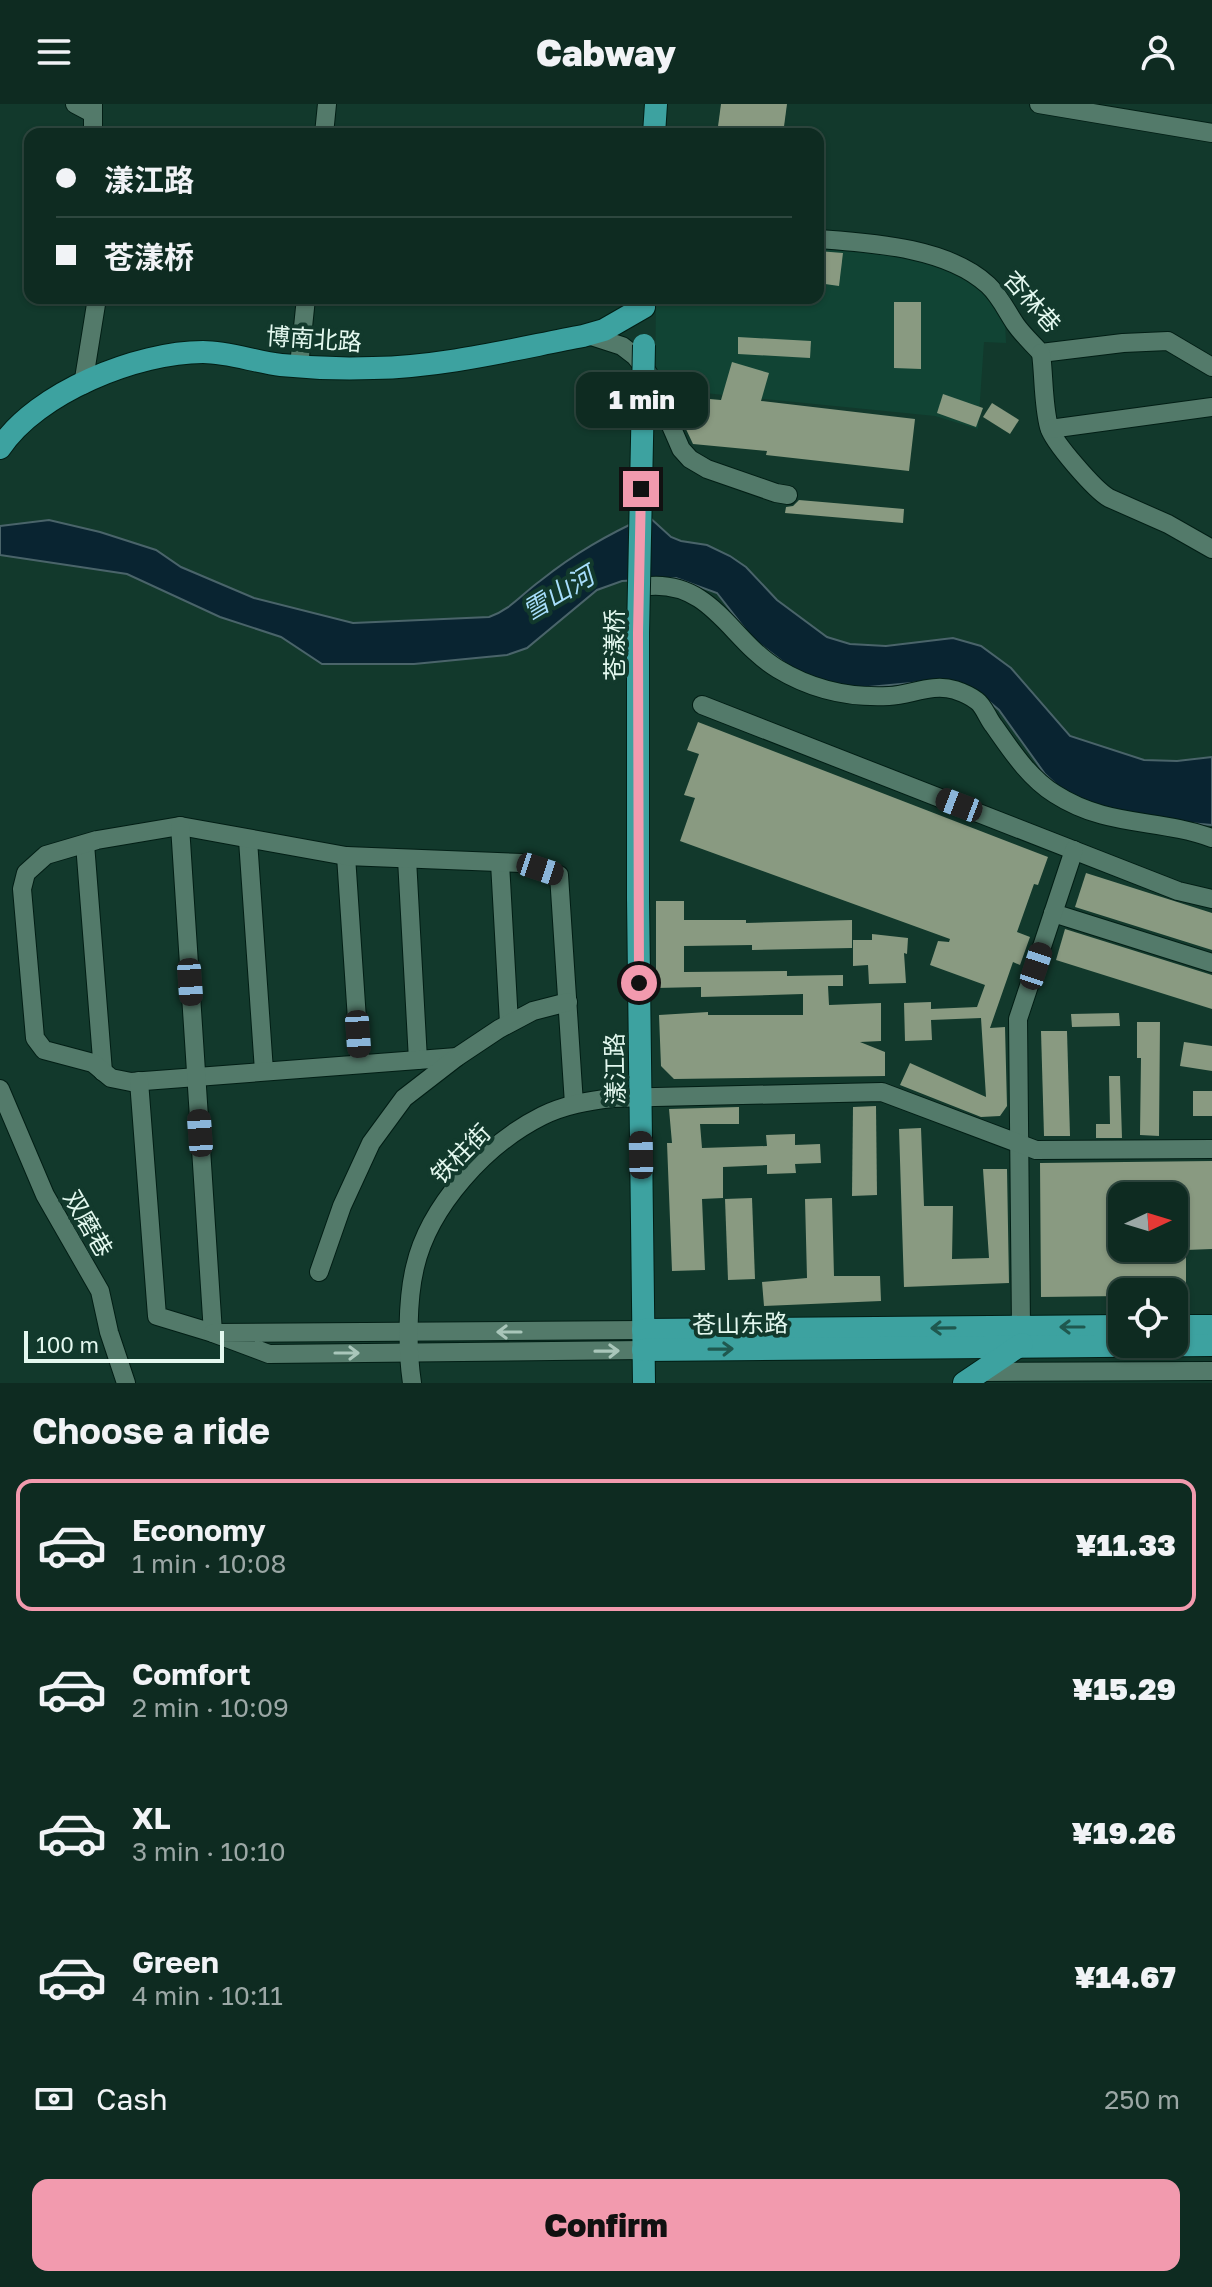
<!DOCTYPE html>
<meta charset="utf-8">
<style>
:root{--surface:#0e2b21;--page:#17332a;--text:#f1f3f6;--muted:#9ba7a5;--line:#2e473f;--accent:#f29aae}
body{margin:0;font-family:"Golos Text","Noto Sans SC",sans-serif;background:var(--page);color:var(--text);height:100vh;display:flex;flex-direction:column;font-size:30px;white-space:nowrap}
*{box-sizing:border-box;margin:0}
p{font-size:26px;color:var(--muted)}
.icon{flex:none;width:44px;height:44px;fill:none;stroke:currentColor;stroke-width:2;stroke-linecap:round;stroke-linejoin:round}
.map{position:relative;height:1279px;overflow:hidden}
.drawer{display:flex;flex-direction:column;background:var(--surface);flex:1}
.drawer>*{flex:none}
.banner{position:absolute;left:24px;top:24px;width:800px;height:176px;border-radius:16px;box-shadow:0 2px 6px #0004,0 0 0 2px var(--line);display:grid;align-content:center;height:176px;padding:0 32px;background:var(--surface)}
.needle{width:52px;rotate:86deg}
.controls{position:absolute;left:1108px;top:1078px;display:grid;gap:16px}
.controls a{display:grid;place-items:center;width:80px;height:80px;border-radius:16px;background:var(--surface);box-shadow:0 2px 6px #0004,0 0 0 2px var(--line);font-size:40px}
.scale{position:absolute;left:24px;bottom:20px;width:200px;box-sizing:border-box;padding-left:8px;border:4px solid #e3f8ef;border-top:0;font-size:22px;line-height:28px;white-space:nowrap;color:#e3f8ef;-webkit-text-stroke:6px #12392c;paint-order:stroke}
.end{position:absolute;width:36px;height:36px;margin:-18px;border:10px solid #f29aae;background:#111;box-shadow:0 0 0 4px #111}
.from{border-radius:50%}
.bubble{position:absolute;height:56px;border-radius:16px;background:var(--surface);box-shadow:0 2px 6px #0004,0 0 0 2px var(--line);font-size:26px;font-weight:800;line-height:56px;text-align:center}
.car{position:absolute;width:24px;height:48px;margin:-24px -12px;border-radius:10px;box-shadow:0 0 6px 2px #0007;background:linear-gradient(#222 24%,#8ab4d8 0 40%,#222 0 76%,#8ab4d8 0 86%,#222 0)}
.banner b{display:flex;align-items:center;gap:28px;height:76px;font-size:30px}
.banner b+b{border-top:2px solid var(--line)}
.banner i{width:20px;height:20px;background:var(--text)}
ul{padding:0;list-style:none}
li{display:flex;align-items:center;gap:24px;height:132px;margin:0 16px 12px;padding:0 16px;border:4px solid transparent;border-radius:16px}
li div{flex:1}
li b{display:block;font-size:30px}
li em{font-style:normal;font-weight:800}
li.active{border-color:var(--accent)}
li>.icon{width:72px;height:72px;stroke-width:1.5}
h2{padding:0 32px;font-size:36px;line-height:96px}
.pay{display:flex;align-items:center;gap:20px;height:88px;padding:0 32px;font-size:30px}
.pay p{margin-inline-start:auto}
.action{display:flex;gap:16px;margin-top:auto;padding:16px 32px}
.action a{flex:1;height:92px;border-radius:16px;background:var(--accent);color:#111;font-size:32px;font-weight:800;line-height:92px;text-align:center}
header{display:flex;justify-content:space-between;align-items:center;height:104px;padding:0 32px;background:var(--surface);font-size:36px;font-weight:800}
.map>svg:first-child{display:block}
.built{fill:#114434}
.water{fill:#092431;stroke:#4a646a;stroke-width:2}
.building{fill:#899a81;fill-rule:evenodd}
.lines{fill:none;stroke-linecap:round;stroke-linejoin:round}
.minor-casing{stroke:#021e15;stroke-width:20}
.major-casing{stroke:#021e15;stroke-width:24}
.minor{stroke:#537a6a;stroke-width:18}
.major{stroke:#3da2a0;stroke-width:22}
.major-bridge-casing{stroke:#021e15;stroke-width:24;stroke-linecap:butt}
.major-bridge{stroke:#3da2a0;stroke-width:22}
.oneway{stroke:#1f584f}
.oneway2{stroke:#a9c6ba}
.route{stroke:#f29aae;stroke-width:10}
.labels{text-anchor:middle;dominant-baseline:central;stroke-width:8;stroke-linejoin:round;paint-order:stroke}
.street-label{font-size:24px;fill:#e3f8ef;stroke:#12392c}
.water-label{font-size:26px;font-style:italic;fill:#a7defc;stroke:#12392c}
</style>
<header><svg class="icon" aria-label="menu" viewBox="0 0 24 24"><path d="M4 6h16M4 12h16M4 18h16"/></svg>Cabway<svg class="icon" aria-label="person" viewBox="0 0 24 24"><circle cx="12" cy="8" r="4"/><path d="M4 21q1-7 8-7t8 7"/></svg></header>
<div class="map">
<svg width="1212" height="1279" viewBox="0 0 1212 1279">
<rect width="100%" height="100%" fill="#12392c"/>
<polygon class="built" points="818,142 938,157 980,181 1005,217 1006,239 984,238 978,325 935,312 655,284 656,194 818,194"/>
<path class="water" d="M648 412 671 433 681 437 707 441 730 452 746 463 777 496 827 533 850 540 886 542 953 534 981 542 1011 564 1070 632 1144 656 1177 657 1212 653V721L1132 714 1086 699 1061 685 1045 670 999 606 979 589 922 578 858 584 834 581 794 566 753 535 717 489 676 474 622 477 597 486 527 544 507 551 414 560H322L281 533 220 513 127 470 0 451V422L49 416 100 428 156 446 181 463 254 494 353 519 489 513C510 506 522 490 540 477 575 449 607 431 648 412Z"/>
<g class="building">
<polygon points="721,0 787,0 783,30 717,30"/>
<polygon points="818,147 843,149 839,182 818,179"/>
<polygon points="894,198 921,198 921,265 894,264"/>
<polygon points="738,233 811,237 810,254 738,250"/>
<polygon points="732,258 769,269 761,297 915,315 909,367 766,351 767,347 693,340 685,323 687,293 721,296"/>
<polygon points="943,290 983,304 976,323 937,309"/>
<polygon points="992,299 1019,316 1010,330 983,313"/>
<polygon points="799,396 904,405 903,419 785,409 786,403 793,402"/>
<polygon points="698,618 1048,753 1038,781 1034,780 1017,828 1030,833 1020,861 1013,858 990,924 1005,923 1007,1002 1000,1012 981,1013 900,981 910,959 986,993 981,914 931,916 932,936 905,937 904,899 931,898 931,905 977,903 985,881 930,861 938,837 949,838 950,835 680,737 695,694 684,691 699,650 687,646"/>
<polygon points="1086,769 1212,809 1212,846 1075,803"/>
<polygon points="656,797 684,797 684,816 746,816 746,819 852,816 852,844 752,846 752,841 684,842 684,868 787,867 787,872 843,871 843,882 828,882 829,901 881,899 881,937 860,938 885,948 885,972 674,975 661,962 659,911 708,908 708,911 803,911 803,890 701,893 701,883 656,884"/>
<polygon points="1065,825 1212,871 1212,905 1056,856"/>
<polygon points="872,830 908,834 907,850 904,849 906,879 869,880 868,861 853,862 853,836 872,836"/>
<polygon points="1119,909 1120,922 1072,923 1071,910"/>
<polygon points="1137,918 1160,918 1159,1032 1140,1031 1141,954 1137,954"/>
<polygon points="1041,927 1067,927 1070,1032 1044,1032"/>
<polygon points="1184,938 1212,942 1212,967 1180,962"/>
<polygon points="1109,972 1120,972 1122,1034 1096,1034 1096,1020 1110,1020"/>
<rect x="1193" y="987" width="19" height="25"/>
<polygon points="876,1002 877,1091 852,1092 853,1003"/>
<polygon points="739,1003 739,1020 700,1020 702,1044 767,1042 766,1031 795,1030 795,1041 820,1040 821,1059 795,1060 796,1069 767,1070 767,1061 723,1063 723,1094 702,1095 705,1166 672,1167 667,1039 672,1039 669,1005"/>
<polygon points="921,1024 924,1102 953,1102 952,1155 989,1154 983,1065 1007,1065 1009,1179 904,1183 899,1025"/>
<path d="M1212 1057V1145L1186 1146V1192H1174V1188H1122V1192L1041 1193 1040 1059ZM1122 1092H1174V1144H1122Z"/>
<polygon points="752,1094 755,1175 728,1176 725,1095"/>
<polygon points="832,1094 834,1172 880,1172 881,1197 764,1202 762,1178 807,1174 805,1095"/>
</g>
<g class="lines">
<defs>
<g id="minor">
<polyline points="75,0 92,9 91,0"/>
<polyline points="93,0 93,30"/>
<polyline points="1039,0 1212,29"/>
<polyline points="324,30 327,0"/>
<path d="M818 135C871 139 947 143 988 181 1000 192 1007 208 1016 221 1023 231 1033 240 1041 249L1123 239 1168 237 1212 263"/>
<polyline points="588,231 622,242 635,252 648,269 681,345 690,355 707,365 776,389 788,391"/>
<path d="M1041 249C1044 272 1043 300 1049 323 1053 338 1095 386 1109 394L1168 420 1212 445"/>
<polyline points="299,262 306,194"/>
<polyline points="83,281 97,194"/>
<polyline points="1050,325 1212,303"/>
<path d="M650 482C713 478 731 537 778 565 811 585 850 594 889 592 911 591 932 579 955 586 961 588 972 593 977 597 984 602 988 615 994 622 1011 646 1029 674 1055 690 1108 724 1157 714 1212 734"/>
<polyline points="702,601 1178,787 1212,795"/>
<polyline points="248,736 264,967"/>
<polyline points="85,740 103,968"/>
<polyline points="346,752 360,960"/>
<polyline points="407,755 418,956"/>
<polyline points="500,759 509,919"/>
<polyline points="1053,809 1212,859"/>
<polyline points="457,953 131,978 111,974 93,959 44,946 35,934 22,785 26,769 46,751 97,736 180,722 346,752 522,759 559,771 574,1000"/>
<polyline points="139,977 157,1212 213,1229 180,722"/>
<polyline points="0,985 45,1091 100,1187 109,1228 126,1279"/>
<polyline points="319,1168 342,1102 371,1039 404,994 457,953 499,925 533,907 568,898"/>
<polyline points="1021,1223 1018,915 1074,746"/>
<polyline points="643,1226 213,1229 269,1250 643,1246"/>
<polyline points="981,1268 1212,1267"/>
<path d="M412 1279C407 1246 407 1196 415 1163 429 1102 486 1040 542 1012 564 1001 588 997 612 994L882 988 1036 1046 1212 1045"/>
</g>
<g id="major">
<polyline points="654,30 656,0"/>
<path d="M0 344C37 288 138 248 203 248 229 248 255 258 281 261 311 264 343 265 373 264 443 263 514 245 583 232L604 226 644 203"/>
<polyline points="638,794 644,1279"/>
<polyline points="1174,1222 1212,1222"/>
<polyline points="643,1226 1122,1222"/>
<polyline points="643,1246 1212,1241"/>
<polyline points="964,1279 1022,1240"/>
</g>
</defs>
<use href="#minor" class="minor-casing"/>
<use href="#major" class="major-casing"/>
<use href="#minor" class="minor"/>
<use href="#major" class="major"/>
<defs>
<polyline id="major-bridge" points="638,794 638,529 644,241"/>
</defs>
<use href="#major-bridge" class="major-bridge-casing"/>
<use href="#major-bridge" class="major-bridge"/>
</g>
<defs><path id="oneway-shaft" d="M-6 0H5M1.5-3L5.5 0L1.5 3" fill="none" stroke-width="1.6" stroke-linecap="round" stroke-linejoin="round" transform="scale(2)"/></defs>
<g class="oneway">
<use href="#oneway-shaft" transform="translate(1072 1223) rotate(180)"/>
<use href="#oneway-shaft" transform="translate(943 1224) rotate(179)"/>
<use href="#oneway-shaft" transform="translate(721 1245) rotate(-1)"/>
</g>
<g class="oneway2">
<use href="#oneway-shaft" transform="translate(509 1228) rotate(180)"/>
<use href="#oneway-shaft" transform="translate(607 1247) rotate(-1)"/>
<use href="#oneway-shaft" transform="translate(347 1249)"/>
</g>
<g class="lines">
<polyline class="route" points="639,879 638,529 641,385"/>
</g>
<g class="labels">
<g class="street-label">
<text transform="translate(1033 197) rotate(49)">杏林巷</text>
<text transform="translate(314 234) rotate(4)">博南北路</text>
<text transform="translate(613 541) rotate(-90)">苍漾桥</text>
<text transform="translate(614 965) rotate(-91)">漾江路</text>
<text transform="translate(460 1049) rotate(-45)">铁柱街</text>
<text transform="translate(89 1119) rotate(60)">双磨巷</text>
<text transform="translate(740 1219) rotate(-1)">苍山东路</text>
</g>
<g class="water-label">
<text transform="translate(558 489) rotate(-31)">雪山河</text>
</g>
</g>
</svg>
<div class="controls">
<a><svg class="needle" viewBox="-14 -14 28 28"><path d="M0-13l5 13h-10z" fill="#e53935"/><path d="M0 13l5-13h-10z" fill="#9ba7a5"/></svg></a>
<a><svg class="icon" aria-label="locate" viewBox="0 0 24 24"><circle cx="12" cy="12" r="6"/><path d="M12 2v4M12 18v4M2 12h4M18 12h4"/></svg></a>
</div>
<div class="scale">100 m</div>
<i class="end from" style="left:639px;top:879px"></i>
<i class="end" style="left:641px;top:385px"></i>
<div class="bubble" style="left:576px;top:268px;width:132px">1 min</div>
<i class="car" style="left:959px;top:701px;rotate:291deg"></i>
<i class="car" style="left:540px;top:765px;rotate:108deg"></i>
<i class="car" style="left:1036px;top:862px;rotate:18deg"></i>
<i class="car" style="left:190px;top:878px;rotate:176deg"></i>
<i class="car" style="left:358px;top:930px;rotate:176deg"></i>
<i class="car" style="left:200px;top:1029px;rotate:356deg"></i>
<i class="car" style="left:641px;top:1051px;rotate:359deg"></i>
<div class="banner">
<b><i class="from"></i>漾江路</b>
<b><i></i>苍漾桥</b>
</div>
</div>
<section class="drawer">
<h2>Choose a ride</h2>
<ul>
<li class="active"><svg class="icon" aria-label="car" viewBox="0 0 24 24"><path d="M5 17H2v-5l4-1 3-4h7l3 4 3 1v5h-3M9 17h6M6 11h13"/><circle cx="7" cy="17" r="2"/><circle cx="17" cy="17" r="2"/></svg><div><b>Economy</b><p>1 min · 10:08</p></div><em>¥11.33</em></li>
<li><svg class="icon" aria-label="car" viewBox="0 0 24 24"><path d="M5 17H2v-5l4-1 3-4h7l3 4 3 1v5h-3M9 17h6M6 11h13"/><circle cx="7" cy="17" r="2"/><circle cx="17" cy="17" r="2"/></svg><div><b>Comfort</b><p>2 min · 10:09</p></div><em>¥15.29</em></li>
<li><svg class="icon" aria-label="car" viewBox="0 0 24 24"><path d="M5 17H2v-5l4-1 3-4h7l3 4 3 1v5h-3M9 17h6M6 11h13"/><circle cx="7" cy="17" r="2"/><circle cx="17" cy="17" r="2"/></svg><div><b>XL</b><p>3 min · 10:10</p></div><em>¥19.26</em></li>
<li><svg class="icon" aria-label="car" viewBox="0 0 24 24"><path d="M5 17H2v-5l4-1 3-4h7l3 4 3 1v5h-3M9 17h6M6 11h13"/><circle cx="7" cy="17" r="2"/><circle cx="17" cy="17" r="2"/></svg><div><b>Green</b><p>4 min · 10:11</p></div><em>¥14.67</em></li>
</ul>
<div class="pay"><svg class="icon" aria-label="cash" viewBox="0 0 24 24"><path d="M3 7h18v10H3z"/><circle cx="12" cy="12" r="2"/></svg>Cash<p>250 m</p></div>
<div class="action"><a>Confirm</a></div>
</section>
